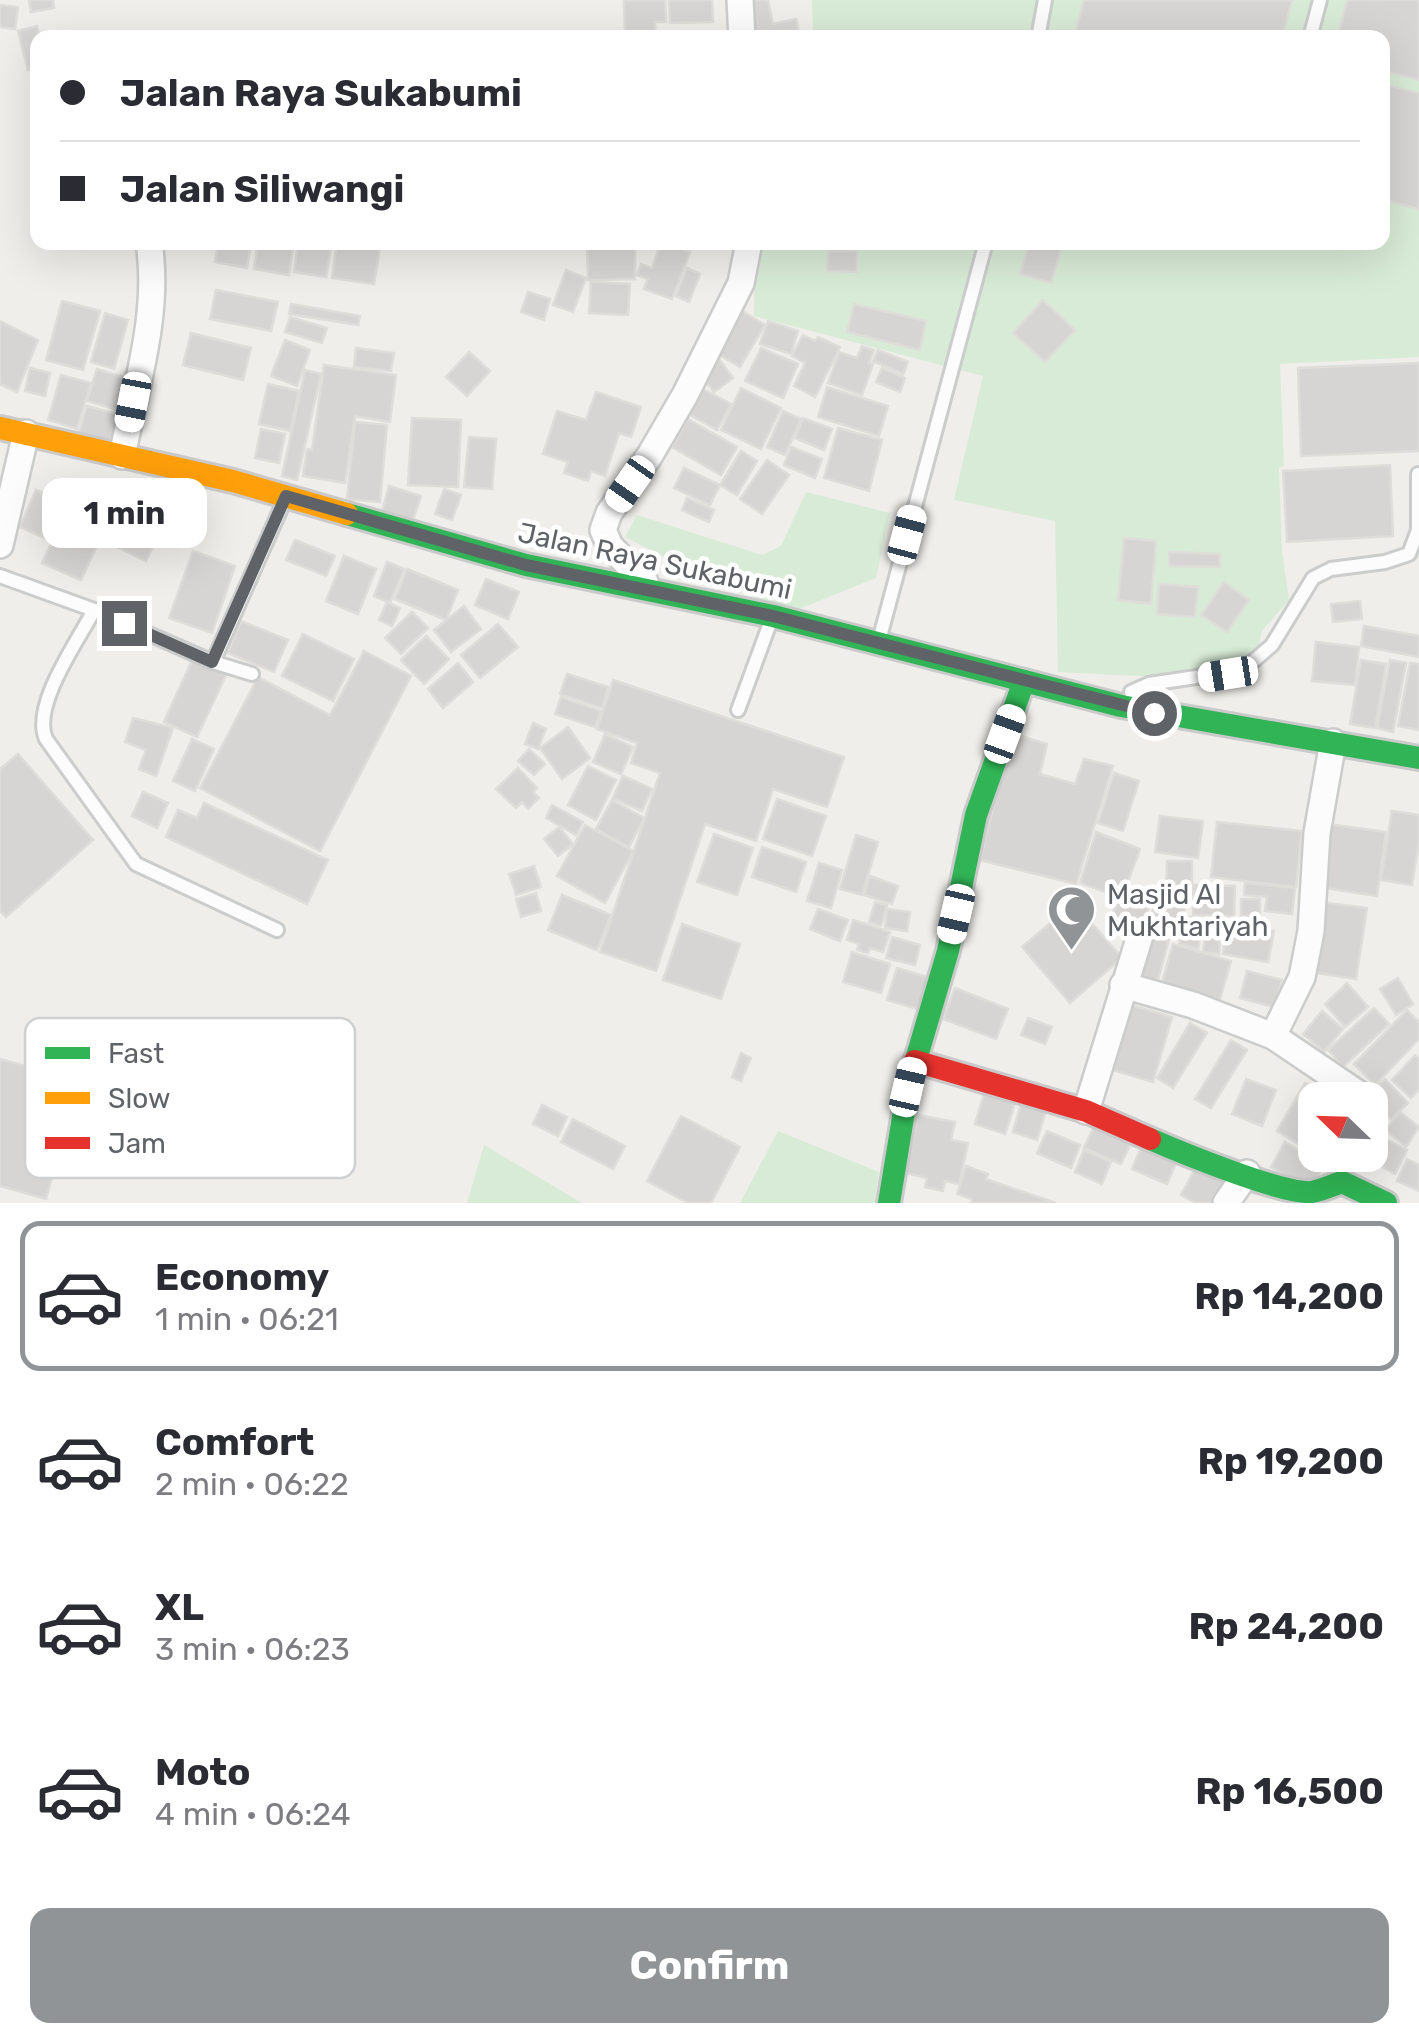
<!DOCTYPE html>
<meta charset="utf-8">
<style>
:root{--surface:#fff;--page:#f7f7f7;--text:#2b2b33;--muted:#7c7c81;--line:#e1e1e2;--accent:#919496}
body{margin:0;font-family:Rubik,sans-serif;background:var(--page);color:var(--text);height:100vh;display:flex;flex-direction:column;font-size:38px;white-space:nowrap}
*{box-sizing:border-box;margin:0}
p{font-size:32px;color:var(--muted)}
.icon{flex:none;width:55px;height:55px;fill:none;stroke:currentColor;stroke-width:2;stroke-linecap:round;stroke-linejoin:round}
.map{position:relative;height:1203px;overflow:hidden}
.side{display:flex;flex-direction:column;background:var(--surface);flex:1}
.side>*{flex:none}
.top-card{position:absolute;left:30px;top:30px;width:1360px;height:220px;border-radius:20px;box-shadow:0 10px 40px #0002;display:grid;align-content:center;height:220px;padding:0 30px;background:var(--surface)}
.needle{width:65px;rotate:293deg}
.controls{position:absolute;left:1298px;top:1082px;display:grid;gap:20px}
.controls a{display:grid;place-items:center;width:90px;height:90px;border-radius:20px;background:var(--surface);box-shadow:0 10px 40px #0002;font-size:50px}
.end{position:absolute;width:45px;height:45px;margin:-22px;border:12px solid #5f6368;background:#fff;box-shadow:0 0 0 5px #fff}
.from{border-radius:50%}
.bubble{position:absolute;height:70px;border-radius:20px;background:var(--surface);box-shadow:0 10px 40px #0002;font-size:32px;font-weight:700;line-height:70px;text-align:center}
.car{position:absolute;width:30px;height:60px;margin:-30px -15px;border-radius:12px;box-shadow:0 0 8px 2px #0007;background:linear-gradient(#fff 24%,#345 0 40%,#fff 0 76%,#345 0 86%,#fff 0)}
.top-card b{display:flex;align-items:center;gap:35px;height:95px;font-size:38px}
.top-card b+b{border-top:2px solid var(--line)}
.top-card i{width:25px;height:25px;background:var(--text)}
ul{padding:18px 0 0;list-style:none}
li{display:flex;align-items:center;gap:30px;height:150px;margin:0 20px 15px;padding:0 10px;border:5px solid transparent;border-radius:20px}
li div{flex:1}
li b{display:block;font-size:38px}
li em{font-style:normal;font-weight:700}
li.selected{border-color:var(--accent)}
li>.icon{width:90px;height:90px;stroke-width:1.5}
.button{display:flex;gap:20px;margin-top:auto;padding:20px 30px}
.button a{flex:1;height:115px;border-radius:20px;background:var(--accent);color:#fff;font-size:40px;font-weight:700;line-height:115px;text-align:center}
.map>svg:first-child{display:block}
.green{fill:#d8ebd6}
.building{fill:#d6d5d3;stroke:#deddd9;stroke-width:2.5}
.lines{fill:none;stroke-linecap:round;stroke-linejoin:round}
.lane-casing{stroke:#cbcccc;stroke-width:18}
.street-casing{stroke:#cbcccc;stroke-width:30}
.fast-casing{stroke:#cacacb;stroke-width:28}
.slow-casing{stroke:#cacacb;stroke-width:28}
.jam-casing{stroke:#cacacb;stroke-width:28}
.lane{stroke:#fdfcfc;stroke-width:12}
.street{stroke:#fdfcfc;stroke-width:25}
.fast{stroke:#30b455;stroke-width:22}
.slow{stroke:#ff9f0a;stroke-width:22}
.jam{stroke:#e5322d;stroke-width:22}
.route{stroke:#5f6368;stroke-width:12}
.labels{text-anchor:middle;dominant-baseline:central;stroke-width:9;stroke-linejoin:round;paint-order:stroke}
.street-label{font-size:28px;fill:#5f6368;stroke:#fff}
.poi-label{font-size:28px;fill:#5f6368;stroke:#fff;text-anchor:start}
.key{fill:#fff;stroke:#cfd0d2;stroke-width:2.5}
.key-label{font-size:28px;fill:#5f6368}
</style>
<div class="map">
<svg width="1419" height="1203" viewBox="0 0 1419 1203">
<rect width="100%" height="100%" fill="#efeeea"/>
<g class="green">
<polygon points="812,0 1419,0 1419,357 1280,364 1284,465 1279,468 1282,551 1289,600 1262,631 1258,650 1218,680 1058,672 1055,521 954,500 983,376 754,316 755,243 1382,242 1382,38 813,37"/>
<polygon points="806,492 890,513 876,578 794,611 719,585 625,537 637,515 762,555 781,546"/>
<polygon points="778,1131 879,1172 875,1203 740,1203"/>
<polygon points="484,1145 582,1203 467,1203"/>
</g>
<g class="building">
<polygon points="29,0 53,0 54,8 31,12"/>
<polygon points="624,0 665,0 666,22 655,22 656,38 625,38"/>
<polygon points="669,0 712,0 713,22 670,23"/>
<polygon points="757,0 768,0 773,24 796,19 800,38 750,38 742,3"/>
<polygon points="1084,0 1292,0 1282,38 1074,38"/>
<polygon points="1347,0 1419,0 1419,80 1382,70 1382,38 1337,38"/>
<polygon points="0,5 18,7 15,29 0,27"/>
<polygon points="37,26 40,38 38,38 38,68 28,70 18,31"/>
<polygon points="1382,84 1419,93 1419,209 1382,199"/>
<polygon points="218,242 251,242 247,268 215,262"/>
<polygon points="258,242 294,242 289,275 254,269"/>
<polygon points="298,242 332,242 326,277 294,272"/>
<polygon points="337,242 381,242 374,284 332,278"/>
<polygon points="587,242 635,242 635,279 588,280"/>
<polygon points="661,242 690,252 672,299 644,289 648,279 637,275 641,264 652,268"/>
<polygon points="1030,242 1063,242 1051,283 1020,274"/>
<polygon points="828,251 857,251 857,272 827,271"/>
<polygon points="687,268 700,274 689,302 676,296"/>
<polygon points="566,270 586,278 573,312 553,305"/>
<polygon points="591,282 630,284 628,315 589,313"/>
<polygon points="216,290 278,302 271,331 210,319"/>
<polygon points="528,292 550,299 544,320 521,312"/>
<polygon points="1043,300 1075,330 1045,362 1013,333"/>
<polygon points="62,301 100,311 83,370 46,360"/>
<polygon points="291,304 360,316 358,325 289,314"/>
<polygon points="854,304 926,321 920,350 847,332"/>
<polygon points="739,309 765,325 740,367 713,351"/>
<polygon points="105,313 128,320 114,369 91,362"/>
<polygon points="290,317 327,328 322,343 285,332"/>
<polygon points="0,321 38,340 17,392 0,384"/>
<polygon points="768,321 798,331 791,354 760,344"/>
<polygon points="191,333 251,348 243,380 183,365"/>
<polygon points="803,335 815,341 818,337 840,347 815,397 794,386 805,363 792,356"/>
<polygon points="285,340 310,350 297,386 271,376"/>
<polygon points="862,346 874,350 869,363 873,364 862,395 828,383 839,352 857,358"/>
<polygon points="356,348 394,353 391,371 354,367"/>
<polygon points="761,348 798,364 783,398 745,381"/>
<polygon points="878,350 908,362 903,374 873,361"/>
<polygon points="469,352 490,371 467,396 446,377"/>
<polygon points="716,355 733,378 714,392 697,370"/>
<polygon points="1419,363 1419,451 1301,456 1298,368"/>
<polygon points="324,365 396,375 390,422 355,416 345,483 303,476 307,449 312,450"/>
<polygon points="30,368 50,373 45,396 25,391"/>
<polygon points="882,368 905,378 900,392 876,382"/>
<polygon points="97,369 133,380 124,412 87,401"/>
<polygon points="305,370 321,374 297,480 282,476"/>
<polygon points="61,375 91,383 77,429 48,420"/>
<polygon points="268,384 299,391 290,431 259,424"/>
<polygon points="699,387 731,404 717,430 685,412"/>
<polygon points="827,387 888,406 879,436 818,417"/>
<polygon points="741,388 781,408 761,449 721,430"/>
<polygon points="596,392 641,407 631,437 619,433 605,476 591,471 588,481 564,473 568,462 543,454 557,411 586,420"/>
<polygon points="87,406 128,417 121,445 79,433"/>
<polygon points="783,411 801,419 785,455 767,447"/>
<polygon points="412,418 461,420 458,487 408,485"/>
<polygon points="803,418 832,429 824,450 795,438"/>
<polygon points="688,419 737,447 721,475 672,447"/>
<polygon points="355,422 387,425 380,502 347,499"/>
<polygon points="838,428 882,440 869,491 824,478"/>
<polygon points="261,429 285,434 279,463 255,458"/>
<polygon points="469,437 496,439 492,489 464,487"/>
<polygon points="791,447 822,459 815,478 784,465"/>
<polygon points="741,451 757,461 737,495 720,485"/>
<polygon points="767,460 789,475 762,514 740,499"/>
<polygon points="1390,465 1393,536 1287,542 1283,471"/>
<polygon points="684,468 720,485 710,505 674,488"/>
<polygon points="389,486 421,496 413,520 382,511"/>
<polygon points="444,489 461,495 452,520 435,514"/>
<polygon points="36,490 64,502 47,539 20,527"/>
<polygon points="687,498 714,510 709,522 682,510"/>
<polygon points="121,501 165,521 146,561 103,540"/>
<polygon points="63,517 102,535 81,580 42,563"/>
<polygon points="1124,538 1156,541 1151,604 1118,600"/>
<polygon points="295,540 335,556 326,576 286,560"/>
<polygon points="193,551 235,566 212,633 169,618"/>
<polygon points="1169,552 1220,554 1220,567 1169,566"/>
<polygon points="344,556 376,569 358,614 326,601"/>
<polygon points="387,562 404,569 390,603 374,596"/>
<polygon points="407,569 458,590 446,620 395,599"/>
<polygon points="486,579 519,592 508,619 475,605"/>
<polygon points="1224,582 1249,600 1227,632 1201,615"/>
<polygon points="1159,584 1198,587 1195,617 1157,614"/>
<polygon points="1360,601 1362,619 1333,622 1331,604"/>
<polygon points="387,602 400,608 392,626 379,620"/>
<polygon points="464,606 481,629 451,652 434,630"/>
<polygon points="412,612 428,628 401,654 385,638"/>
<polygon points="241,621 288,640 274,672 228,653"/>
<polygon points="498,624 518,647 480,678 461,655"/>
<polygon points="1364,626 1419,636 1419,657 1361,646"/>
<polygon points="303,634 354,659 333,701 282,676"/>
<polygon points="426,636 449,659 424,684 401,660"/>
<polygon points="1316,642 1359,647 1355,685 1312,681"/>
<polygon points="364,651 411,676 320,851 200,788 258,677 330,715"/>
<polygon points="193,658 227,673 197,737 164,722"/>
<polygon points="1361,660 1386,664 1375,728 1350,724"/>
<polygon points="1390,660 1406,663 1393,732 1377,728"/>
<polygon points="458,663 473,682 443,708 428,689"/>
<polygon points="1410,663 1419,664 1419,730 1398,726"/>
<polygon points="567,674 608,687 602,708 560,694"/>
<polygon points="613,680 844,757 827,807 773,789 756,841 705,824 656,971 600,952 660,773 631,763 637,743 597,729"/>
<polygon points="561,697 601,711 595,727 555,714"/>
<polygon points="133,718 173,728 156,776 139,769 146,750 125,742"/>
<polygon points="533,723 546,729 538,749 525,744"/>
<polygon points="568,727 590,758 562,779 540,748"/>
<polygon points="1012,733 1047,744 1040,774 1075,784 1084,759 1113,766 1076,884 980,860"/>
<polygon points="605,734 633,747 621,774 593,762"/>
<polygon points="192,739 214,749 195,791 173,781"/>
<polygon points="529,749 545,764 534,775 518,761"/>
<polygon points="18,754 93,840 6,917 0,911 0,769"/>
<polygon points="588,766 616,780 596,820 568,805"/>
<polygon points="518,768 537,788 533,792 539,798 528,809 522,802 516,808 496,789"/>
<polygon points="1114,773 1139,781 1123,831 1098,823"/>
<polygon points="623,776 652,789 642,811 613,798"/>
<polygon points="143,792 168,803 157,828 132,816"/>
<polygon points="777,799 826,816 812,856 763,839"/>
<polygon points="612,800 644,818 629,847 596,829"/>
<polygon points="204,803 328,860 307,904 166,837 178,810 197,818"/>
<polygon points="552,805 583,822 576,835 546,818"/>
<polygon points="1392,811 1419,815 1419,842 1412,885 1381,880"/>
<polygon points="1160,816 1203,821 1198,858 1155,852"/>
<polygon points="1217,822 1302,831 1296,887 1211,877"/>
<polygon points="1328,824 1386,832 1377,896 1319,887"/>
<polygon points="585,825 633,851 605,903 557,876"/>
<polygon points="559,827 573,844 558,856 544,839"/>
<polygon points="1096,832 1140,849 1122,898 1080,883"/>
<polygon points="714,834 753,848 737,895 697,882"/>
<polygon points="856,835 878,842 862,895 840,889"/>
<polygon points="762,847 806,862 796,892 752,877"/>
<polygon points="1167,861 1192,861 1192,894 1166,894"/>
<polygon points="819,863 842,870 831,908 807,901"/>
<polygon points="534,866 541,887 516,895 509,874"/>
<polygon points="870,876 898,886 892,904 864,895"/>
<polygon points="1245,883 1295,888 1292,914 1265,911 1267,897 1244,895"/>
<polygon points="1194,885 1235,886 1234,916 1193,915"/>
<polygon points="536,893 541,911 521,917 516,899"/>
<polygon points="562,895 611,915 597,950 548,930"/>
<polygon points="1128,897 1149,907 1141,930 1111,917 1119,898 1126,902"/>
<polygon points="1158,898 1185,909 1173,939 1145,928"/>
<polygon points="1241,899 1260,899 1260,917 1241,916"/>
<polygon points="875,902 887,905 881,926 869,922"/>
<polygon points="1320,902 1367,908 1356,979 1310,972"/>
<polygon points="1074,903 1122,958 1070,1003 1022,947"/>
<polygon points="818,909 848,920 840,941 810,929"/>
<polygon points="887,909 910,912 907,931 885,928"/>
<polygon points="1186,916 1204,920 1198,949 1179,944"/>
<polygon points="1207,919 1222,920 1219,954 1203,952"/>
<polygon points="853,920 890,932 883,952 870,948 868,953 857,950 859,944 847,940"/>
<polygon points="1228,923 1274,931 1268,962 1223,954"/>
<polygon points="682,924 740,944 721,999 663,980"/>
<polygon points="1145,933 1169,939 1155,991 1132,984"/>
<polygon points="892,937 920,945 915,965 886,958"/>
<polygon points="1173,944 1231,961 1218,1006 1160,989"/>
<polygon points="852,952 890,964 881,993 843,982"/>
<polygon points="897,968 934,979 924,1011 887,1000"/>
<polygon points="1247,971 1282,980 1274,1007 1240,998"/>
<polygon points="1398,978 1413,1004 1396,1015 1380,989"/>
<polygon points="1347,983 1368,1007 1345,1027 1325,1004"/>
<polygon points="955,988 1008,1009 996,1039 943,1019"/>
<polygon points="1128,1004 1172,1017 1153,1082 1109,1069"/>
<polygon points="1374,1008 1389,1024 1343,1067 1328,1050"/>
<polygon points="1407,1010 1419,1022 1419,1039 1375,1085 1354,1064"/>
<polygon points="1322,1011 1343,1029 1324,1052 1303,1034"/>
<polygon points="1028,1018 1052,1027 1045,1044 1021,1035"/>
<polygon points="1190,1023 1207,1033 1173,1088 1157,1078"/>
<polygon points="1231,1040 1247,1050 1211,1108 1195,1099"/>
<polygon points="741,1053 751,1058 741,1081 732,1077"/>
<polygon points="1415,1055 1419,1059 1419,1089 1411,1098 1392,1080"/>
<polygon points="0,1059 44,1071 37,1095 73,1105 46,1199 0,1186"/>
<polygon points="1246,1079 1276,1090 1262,1126 1232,1114"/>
<polygon points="1385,1079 1408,1103 1391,1119 1368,1095"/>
<polygon points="1305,1083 1330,1097 1315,1100 1315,1123 1302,1146 1277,1131"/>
<polygon points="987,1084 1018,1094 1005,1134 975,1124"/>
<polygon points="1022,1100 1047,1107 1037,1140 1013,1132"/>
<polygon points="542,1105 567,1117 558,1136 533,1124"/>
<polygon points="1400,1112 1419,1127 1406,1147 1386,1130"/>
<polygon points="918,1115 955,1122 951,1140 968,1143 959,1184 945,1181 943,1191 925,1187 927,1178 906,1173"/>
<polygon points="681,1116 740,1147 711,1203 688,1203 647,1181"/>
<polygon points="1098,1118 1135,1134 1121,1164 1084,1148"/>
<polygon points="573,1119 625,1146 613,1169 561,1142"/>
<polygon points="1047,1131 1080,1145 1071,1168 1037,1153"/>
<polygon points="1380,1136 1407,1150 1395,1174 1368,1159"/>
<polygon points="1145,1138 1180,1154 1167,1184 1132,1169"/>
<polygon points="1285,1142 1324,1165 1310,1190 1271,1167"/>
<polygon points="1084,1150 1111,1162 1102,1184 1075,1172"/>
<polygon points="1407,1159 1419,1165 1419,1191 1397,1181"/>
<polygon points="1198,1163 1227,1179 1214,1203 1196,1203 1181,1195"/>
<polygon points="966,1166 988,1174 986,1179 1056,1203 971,1203 972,1199 957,1194"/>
</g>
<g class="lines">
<defs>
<g id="lane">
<polyline points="1038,38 1045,0"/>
<polyline points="1310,38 1320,0"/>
<polyline points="0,576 94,610 213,662"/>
<path d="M94 610C78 641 31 706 46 739L136 864 277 930"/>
<polyline points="880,637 986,242"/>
<polyline points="252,674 213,662 282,506"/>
<polyline points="1131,692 1149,684 1243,670 1272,645 1313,578 1331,569 1385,562 1409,554 1418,530 1418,474"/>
<polyline points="738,710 770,623"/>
</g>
<g id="street">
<polyline points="740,0 742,38"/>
<path d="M122 456C136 386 160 314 149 242"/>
<polyline points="0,545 26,433"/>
<polyline points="645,582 610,546 603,530 609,513 650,455 685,395 741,283 749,242"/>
<polyline points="1123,985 1193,1005 1273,1036 1366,1099"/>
<polyline points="1273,1036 1302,977 1305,962 1311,931 1317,833 1333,742"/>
<polyline points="1086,1111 1139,939"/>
<polyline points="1226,1203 1247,1173"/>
</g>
<g id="fast">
<polyline points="347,514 526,565 773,616 1121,706 1419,758"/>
<path d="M1150 1139C1180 1152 1284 1195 1312 1192 1322 1190 1333 1185 1342 1182L1386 1203"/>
<polyline points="889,1203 908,1087 948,951 976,815 1024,681"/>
</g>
<polyline id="slow" points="0,428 233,481 347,514"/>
<polyline id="jam" points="915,1061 1086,1111 1150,1139"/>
</defs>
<use href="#lane" class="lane-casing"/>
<use href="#street" class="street-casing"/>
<use href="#fast" class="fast-casing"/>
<use href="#slow" class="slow-casing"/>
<use href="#jam" class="jam-casing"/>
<use href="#lane" class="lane"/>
<use href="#street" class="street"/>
<use href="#fast" class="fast"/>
<use href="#slow" class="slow"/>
<use href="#jam" class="jam"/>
</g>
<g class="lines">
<polyline class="route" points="124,623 212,662 286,496 526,565 773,616 1154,713"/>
</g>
<defs>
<symbol id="mosque-pin" viewBox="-11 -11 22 30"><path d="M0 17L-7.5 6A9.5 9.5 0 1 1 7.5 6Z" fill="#919496" stroke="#fff"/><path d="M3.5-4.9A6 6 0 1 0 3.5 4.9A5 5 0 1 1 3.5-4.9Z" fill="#fff"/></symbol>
</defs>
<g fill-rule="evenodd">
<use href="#mosque-pin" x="1044" y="882" width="55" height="75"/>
</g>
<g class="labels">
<g class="street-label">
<text transform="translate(655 561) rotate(12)">Jalan Raya Sukabumi</text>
</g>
<g class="poi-label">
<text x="1107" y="894">Masjid Al<tspan x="1107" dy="32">Mukhtariyah</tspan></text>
</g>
</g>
<rect x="25" y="1018" width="330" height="160" rx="15" class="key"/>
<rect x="45" y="1047" width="45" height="12" fill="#30b455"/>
<rect x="45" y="1092" width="45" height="12" fill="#ff9f0a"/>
<rect x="45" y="1137" width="45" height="12" fill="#e5322d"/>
<g class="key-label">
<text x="108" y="1063">Fast</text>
<text x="108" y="1108">Slow</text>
<text x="108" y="1153">Jam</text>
</g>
</svg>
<div class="controls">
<a><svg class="needle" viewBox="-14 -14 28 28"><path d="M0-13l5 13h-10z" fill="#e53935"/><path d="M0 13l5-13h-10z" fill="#7c7c81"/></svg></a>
</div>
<i class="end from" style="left:1154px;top:713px"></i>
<i class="end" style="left:124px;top:623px"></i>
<div class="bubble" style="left:42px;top:478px;width:165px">1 min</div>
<i class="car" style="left:133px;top:402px;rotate:191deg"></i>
<i class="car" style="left:630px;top:484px;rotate:215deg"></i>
<i class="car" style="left:907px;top:535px;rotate:15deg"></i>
<i class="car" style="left:1228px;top:674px;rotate:261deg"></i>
<i class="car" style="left:1005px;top:734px;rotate:20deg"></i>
<i class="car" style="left:956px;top:914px;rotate:193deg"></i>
<i class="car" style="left:908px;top:1087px;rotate:13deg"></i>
<div class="top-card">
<b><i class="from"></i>Jalan Raya Sukabumi</b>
<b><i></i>Jalan Siliwangi</b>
</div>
</div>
<section class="side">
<ul>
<li class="selected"><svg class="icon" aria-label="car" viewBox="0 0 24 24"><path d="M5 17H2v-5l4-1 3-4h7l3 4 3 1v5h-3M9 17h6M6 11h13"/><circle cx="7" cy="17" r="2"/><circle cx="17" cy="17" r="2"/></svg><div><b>Economy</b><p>1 min · 06:21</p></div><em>Rp 14,200</em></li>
<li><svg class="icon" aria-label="car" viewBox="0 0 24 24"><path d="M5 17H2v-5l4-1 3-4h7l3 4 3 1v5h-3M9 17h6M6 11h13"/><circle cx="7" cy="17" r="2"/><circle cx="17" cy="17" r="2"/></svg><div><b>Comfort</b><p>2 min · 06:22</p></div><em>Rp 19,200</em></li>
<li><svg class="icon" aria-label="car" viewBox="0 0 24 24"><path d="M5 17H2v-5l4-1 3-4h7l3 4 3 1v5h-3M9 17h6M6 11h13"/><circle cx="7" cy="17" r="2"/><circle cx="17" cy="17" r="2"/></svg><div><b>XL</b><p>3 min · 06:23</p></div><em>Rp 24,200</em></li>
<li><svg class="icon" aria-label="car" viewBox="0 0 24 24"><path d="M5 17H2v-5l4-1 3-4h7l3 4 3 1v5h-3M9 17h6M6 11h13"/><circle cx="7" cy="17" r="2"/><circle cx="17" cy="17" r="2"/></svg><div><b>Moto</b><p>4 min · 06:24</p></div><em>Rp 16,500</em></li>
</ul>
<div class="button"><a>Confirm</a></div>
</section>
